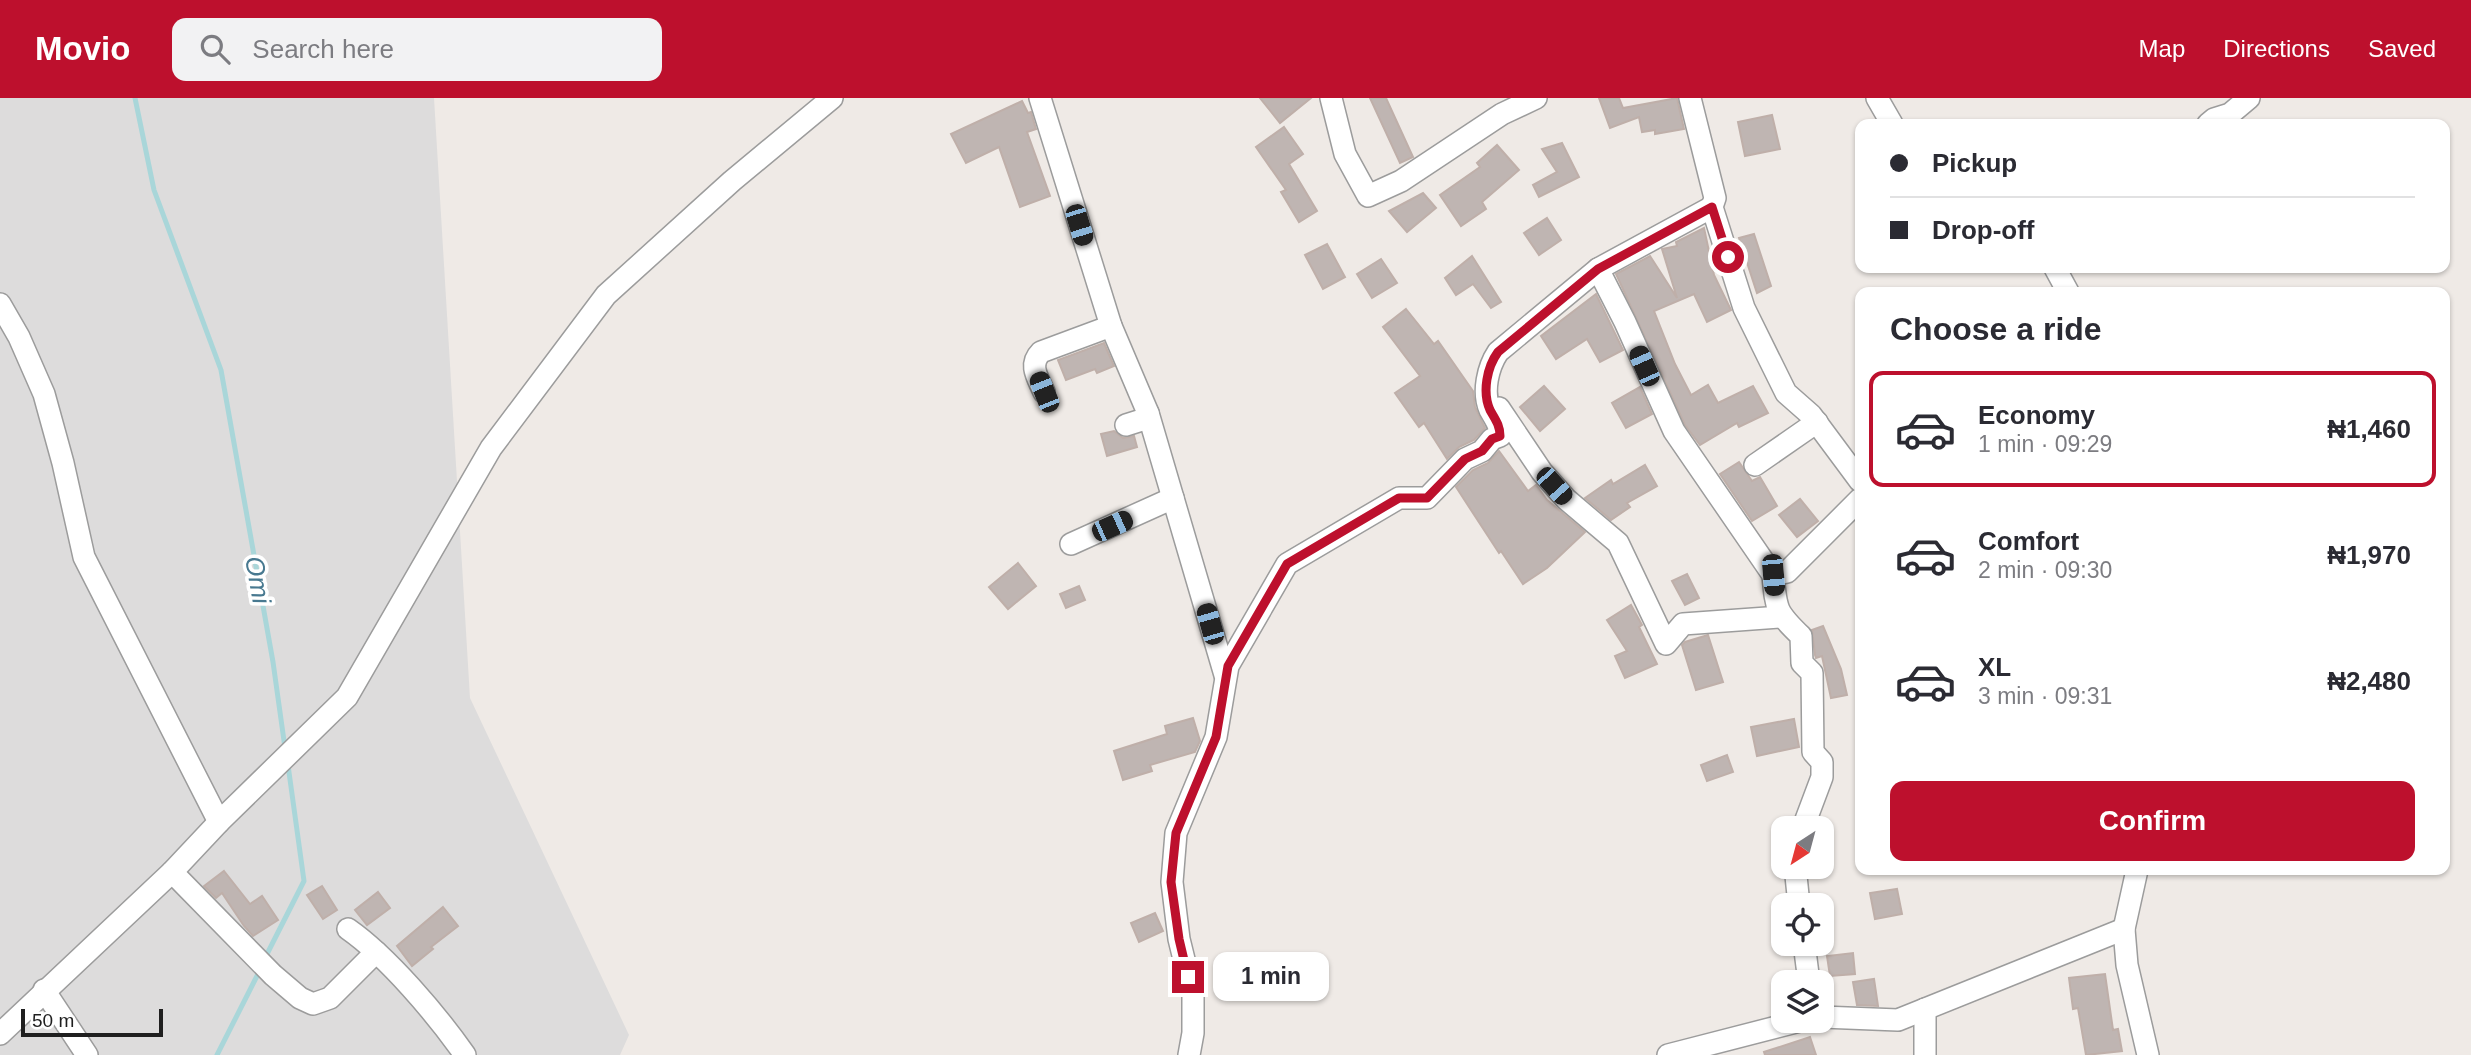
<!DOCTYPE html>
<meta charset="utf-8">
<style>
:root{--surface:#fff;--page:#f2f2f3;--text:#2b2b33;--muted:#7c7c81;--line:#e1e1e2;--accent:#bd102d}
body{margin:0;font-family:Arial,sans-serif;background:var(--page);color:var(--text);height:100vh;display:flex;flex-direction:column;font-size:26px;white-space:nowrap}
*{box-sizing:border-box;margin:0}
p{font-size:23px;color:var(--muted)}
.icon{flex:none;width:38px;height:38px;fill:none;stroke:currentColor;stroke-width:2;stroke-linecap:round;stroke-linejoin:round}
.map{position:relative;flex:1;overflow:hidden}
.side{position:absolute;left:1855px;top:189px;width:595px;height:588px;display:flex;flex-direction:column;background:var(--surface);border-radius:14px;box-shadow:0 2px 5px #0004}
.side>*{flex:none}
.banner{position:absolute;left:1855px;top:21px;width:595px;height:154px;border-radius:14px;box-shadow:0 2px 5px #0004;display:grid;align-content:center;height:154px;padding:0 35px;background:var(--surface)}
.needle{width:46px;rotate:216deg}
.fabs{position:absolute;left:1771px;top:718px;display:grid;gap:14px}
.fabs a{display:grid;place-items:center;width:63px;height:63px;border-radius:14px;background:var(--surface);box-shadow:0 2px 5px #0004;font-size:35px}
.scale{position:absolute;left:21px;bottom:18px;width:142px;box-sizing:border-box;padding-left:7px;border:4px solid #1f1f1f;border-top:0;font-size:19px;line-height:24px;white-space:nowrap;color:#1f1f1f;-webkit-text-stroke:5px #fff;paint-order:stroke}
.end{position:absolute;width:32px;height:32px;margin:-16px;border:9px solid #bd102d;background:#fff;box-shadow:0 0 0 4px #fff}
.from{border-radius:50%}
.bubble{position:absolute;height:49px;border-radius:14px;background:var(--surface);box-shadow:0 2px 5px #0004;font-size:23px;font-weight:700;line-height:49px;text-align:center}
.car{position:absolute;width:21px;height:42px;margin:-21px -10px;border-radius:9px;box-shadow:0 0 5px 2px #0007;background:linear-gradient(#222 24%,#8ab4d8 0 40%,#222 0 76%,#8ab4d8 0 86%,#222 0)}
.banner b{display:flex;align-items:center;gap:24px;height:66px;font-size:26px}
.banner b+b{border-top:2px solid var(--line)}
.banner i{width:18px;height:18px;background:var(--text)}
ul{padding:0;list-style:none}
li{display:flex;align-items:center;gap:21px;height:116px;margin:0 14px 10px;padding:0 21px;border:4px solid transparent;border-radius:14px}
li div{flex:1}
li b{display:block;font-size:26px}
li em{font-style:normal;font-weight:700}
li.on{border-color:var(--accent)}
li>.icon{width:63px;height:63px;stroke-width:1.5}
h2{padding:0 35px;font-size:32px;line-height:84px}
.action{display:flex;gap:14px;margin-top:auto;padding:14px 35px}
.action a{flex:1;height:80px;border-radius:14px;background:var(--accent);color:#fff;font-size:28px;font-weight:700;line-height:80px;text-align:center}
header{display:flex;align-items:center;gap:42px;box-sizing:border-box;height:98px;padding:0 35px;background:var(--accent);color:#fff}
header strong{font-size:33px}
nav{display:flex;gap:38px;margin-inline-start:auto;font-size:24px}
.search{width:490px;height:63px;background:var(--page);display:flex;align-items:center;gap:18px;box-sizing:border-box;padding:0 24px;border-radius:14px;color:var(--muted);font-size:26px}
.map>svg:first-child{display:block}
.residential{fill:#dddcdc}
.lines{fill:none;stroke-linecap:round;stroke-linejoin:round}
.stream{stroke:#a9d6d9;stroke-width:5}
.building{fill:#bfb5b2;stroke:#bfafa9;stroke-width:2}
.minor-casing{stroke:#9c9c9c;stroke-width:24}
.minor{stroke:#fff;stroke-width:21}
.route{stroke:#bd102d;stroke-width:9}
.labels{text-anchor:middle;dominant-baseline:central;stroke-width:7;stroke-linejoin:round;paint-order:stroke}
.water-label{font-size:26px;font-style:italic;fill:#487990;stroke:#fff}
</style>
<header>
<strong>Movio</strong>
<div class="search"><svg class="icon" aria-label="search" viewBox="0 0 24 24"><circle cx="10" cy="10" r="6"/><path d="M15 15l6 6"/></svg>Search here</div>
<nav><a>Map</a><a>Directions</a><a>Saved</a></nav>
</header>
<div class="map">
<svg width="2471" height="957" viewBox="0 0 2471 957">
<rect width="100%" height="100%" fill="#efeae6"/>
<polygon class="residential" points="0,0 434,0 470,600 629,937 620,957 0,957"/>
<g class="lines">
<g class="stream">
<polyline points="135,0 154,92 221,272 273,564 285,650"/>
<polyline points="265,860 304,783 288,667"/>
<polyline points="217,957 260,872"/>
</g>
</g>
<g class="building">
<polygon points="1260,0 1311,0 1280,25"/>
<polygon points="1370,0 1386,0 1413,59 1400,65"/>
<polygon points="1599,0 1619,0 1623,10 1677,0 1684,31 1655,36 1655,32 1642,34 1639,19 1610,30"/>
<polygon points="1022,3 1028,15 1031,14 1036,31 1027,34 1050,98 1020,109 999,49 966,65 951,36"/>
<polygon points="1772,17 1780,51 1745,58 1738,24"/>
<polygon points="1284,29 1303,56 1289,66 1317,113 1299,124 1281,94 1286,92 1256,49"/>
<polygon points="1562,45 1579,79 1539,99 1533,87 1557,74 1542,51"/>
<polygon points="1497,47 1519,72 1482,104 1486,111 1461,128 1440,97 1480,69 1477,65"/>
<polygon points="1423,95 1436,110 1407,134 1389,113"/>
<polygon points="1547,120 1561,142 1539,157 1524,135"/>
<polygon points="1704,130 1714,177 1731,212 1707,224 1694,196 1654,213 1675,266 1691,297 1708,287 1718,305 1753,288 1768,315 1739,329 1737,325 1700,347 1685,327 1616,176 1650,158 1677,200 1662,151 1677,148 1676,144"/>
<polygon points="1754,136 1771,188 1757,195 1739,140"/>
<polygon points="1327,146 1345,179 1323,191 1305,157"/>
<polygon points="1472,158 1501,204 1491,210 1473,186 1456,197 1445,180"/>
<polygon points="1381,161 1397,185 1372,200 1357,176"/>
<polygon points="1596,196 1623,252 1600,264 1587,241 1556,261 1541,238"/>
<polygon points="1406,211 1434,246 1438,243 1473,293 1475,309 1485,330 1474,342 1459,349 1447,361 1424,325 1419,329 1395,295 1420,278 1383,229"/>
<polygon points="1104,245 1114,268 1097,275 1095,271 1066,282 1058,262"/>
<polygon points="1544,288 1565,311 1540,333 1520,309"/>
<polygon points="1640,289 1652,316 1626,330 1612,305"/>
<polygon points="1114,333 1123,340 1134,338 1137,349 1107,358 1101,336"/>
<polygon points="1499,353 1528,393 1536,387 1547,402 1585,434 1547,470 1523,486 1501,453 1499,455 1456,389 1473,372 1488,365"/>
<polygon points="1739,364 1752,383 1760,379 1777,408 1752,423 1720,376"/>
<polygon points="1645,367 1657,388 1627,405 1630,409 1611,422 1585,400 1611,382 1613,386"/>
<polygon points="1800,401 1818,423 1797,439 1779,417"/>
<polygon points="1018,465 1036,488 1008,511 989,489"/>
<polygon points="1687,476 1699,500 1685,507 1672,483"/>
<polygon points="1079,488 1085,502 1066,510 1060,496"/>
<polygon points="1631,507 1642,527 1639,529 1657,566 1625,580 1615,558 1627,553 1607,522"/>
<polygon points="1823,528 1841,571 1847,597 1831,600 1822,558 1816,560 1815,557 1812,532"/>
<polygon points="1708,537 1723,584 1696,592 1682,547 1685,544"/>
<polygon points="1193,620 1200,643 1195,654 1150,667 1152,673 1123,682 1114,653 1167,636 1165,628"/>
<polygon points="1794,621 1799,649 1757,658 1751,629"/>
<polygon points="1727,657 1733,674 1707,683 1701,667"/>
<polygon points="224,773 250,806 262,798 278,822 253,838 244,828 222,795 216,800 204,788"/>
<polygon points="322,788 337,812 323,821 307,797"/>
<polygon points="1897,791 1902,816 1875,821 1870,795"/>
<polygon points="378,794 390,810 367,827 355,812"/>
<polygon points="443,809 458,828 431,849 433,851 412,868 397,848"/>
<polygon points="1155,815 1163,833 1139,844 1131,825"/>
<polygon points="1853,855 1855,876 1830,878 1827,858"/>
<polygon points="2105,876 2113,932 2118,931 2122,953 2086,957 2078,910 2073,911 2069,880"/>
<polygon points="1874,881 1878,908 1857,907 1853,884"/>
<polygon points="1810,939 1816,957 1765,957 1764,954"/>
</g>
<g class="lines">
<defs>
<g id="minor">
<polyline points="1040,0 1111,228 1148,315 1145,321 1126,327"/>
<polyline points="1331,0 1345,56 1368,98 1401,83 1502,16 1536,0"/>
<polyline points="1690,0 1715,100 1712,109 1744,210 1786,295 1811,317 1860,383"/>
<polyline points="1877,0 1892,26"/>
<polyline points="2208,26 2214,21 2230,16 2249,0"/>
<polyline points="2055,170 2068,194"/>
<polyline points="1598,171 1625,224 1674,333 1773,477"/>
<polyline points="0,206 19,239 44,296 63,365 84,459 219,724"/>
<path d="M1044 294C1038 280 1028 267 1041 254L1111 228"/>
<polyline points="1499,310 1542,374 1566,401 1618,445 1666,546 1683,526 1781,519"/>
<polyline points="1148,315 1225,577"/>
<polyline points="1755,367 1817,324"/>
<polyline points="1071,446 1173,400"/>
<path d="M1800 730 1804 727 1822 679V664L1813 654 1812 575 1802 565 1801 538C1776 514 1776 511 1773 477L1787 474 1860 401"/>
<polyline points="1795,768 1799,807"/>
<polyline points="2137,772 2124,831 2127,867 2148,957"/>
<polyline points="172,774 273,877 300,900 313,906 330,900 376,854"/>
<path d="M348 831C388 859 437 917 465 957"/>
<polyline points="1804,845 1809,884"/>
<polyline points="44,892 87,957"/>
<polyline points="1925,911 1925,957"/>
<polyline points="1822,919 1898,922 2124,831"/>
<polyline points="0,936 172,774 219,724 347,599 491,350 606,197 732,83 832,0"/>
<path d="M1189 957 1193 935V898L1179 841 1172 784 1176 735 1216 639 1228 568 1287 466 1399 400H1427L1465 361 1482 353 1492 341 1500 338C1500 327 1495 321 1490 312 1482 294 1488 269 1498 254L1598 171 1712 109"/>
<polyline points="1668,957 1804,922"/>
</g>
</defs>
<use href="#minor" class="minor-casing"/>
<use href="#minor" class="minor"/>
</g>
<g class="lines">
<path class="route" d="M1188 879 1179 841 1171 784 1176 735 1216 639 1228 568 1287 466 1399 400H1427L1465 361 1482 353 1492 341 1500 338C1500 327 1495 321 1490 312 1482 294 1487 269 1498 254L1598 171 1712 109 1728 159"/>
</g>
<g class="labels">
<g class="water-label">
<text transform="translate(258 482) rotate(80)">Omi</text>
</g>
</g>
</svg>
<div class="fabs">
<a><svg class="needle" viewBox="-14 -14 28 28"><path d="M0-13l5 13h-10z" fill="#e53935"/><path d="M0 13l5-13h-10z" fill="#7c7c81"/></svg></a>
<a><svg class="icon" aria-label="locate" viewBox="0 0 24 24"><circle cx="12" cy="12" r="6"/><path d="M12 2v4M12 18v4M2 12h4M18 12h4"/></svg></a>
<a><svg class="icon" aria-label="layers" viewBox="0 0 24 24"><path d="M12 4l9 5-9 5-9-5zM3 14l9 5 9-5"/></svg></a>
</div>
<div class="scale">50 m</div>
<i class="end from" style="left:1728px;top:159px"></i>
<i class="end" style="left:1188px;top:879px"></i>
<div class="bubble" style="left:1213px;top:854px;width:116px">1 min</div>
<i class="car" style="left:1079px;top:127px;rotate:163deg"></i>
<i class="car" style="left:1644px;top:268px;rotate:336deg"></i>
<i class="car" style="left:1044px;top:294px;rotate:338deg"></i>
<i class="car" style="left:1554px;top:388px;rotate:138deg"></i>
<i class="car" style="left:1112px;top:428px;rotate:66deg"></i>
<i class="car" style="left:1773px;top:477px;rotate:175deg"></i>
<i class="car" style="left:1210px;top:526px;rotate:344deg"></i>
<div class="banner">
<b><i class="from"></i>Pickup</b>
<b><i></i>Drop-off</b>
</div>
<section class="side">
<h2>Choose a ride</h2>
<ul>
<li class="on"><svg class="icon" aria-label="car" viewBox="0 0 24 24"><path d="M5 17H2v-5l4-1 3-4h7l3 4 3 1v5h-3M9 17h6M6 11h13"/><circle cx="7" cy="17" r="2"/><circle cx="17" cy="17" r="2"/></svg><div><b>Economy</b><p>1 min · 09:29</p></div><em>₦1,460</em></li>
<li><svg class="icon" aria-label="car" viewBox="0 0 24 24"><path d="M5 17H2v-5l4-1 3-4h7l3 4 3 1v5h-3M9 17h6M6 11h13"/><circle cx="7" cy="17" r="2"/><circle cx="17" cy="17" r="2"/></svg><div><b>Comfort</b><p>2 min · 09:30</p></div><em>₦1,970</em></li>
<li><svg class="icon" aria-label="car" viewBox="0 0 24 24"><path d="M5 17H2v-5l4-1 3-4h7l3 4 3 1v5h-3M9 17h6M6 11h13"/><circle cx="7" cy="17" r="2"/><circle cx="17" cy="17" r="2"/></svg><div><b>XL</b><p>3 min · 09:31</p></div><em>₦2,480</em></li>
</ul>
<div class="action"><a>Confirm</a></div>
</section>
</div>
